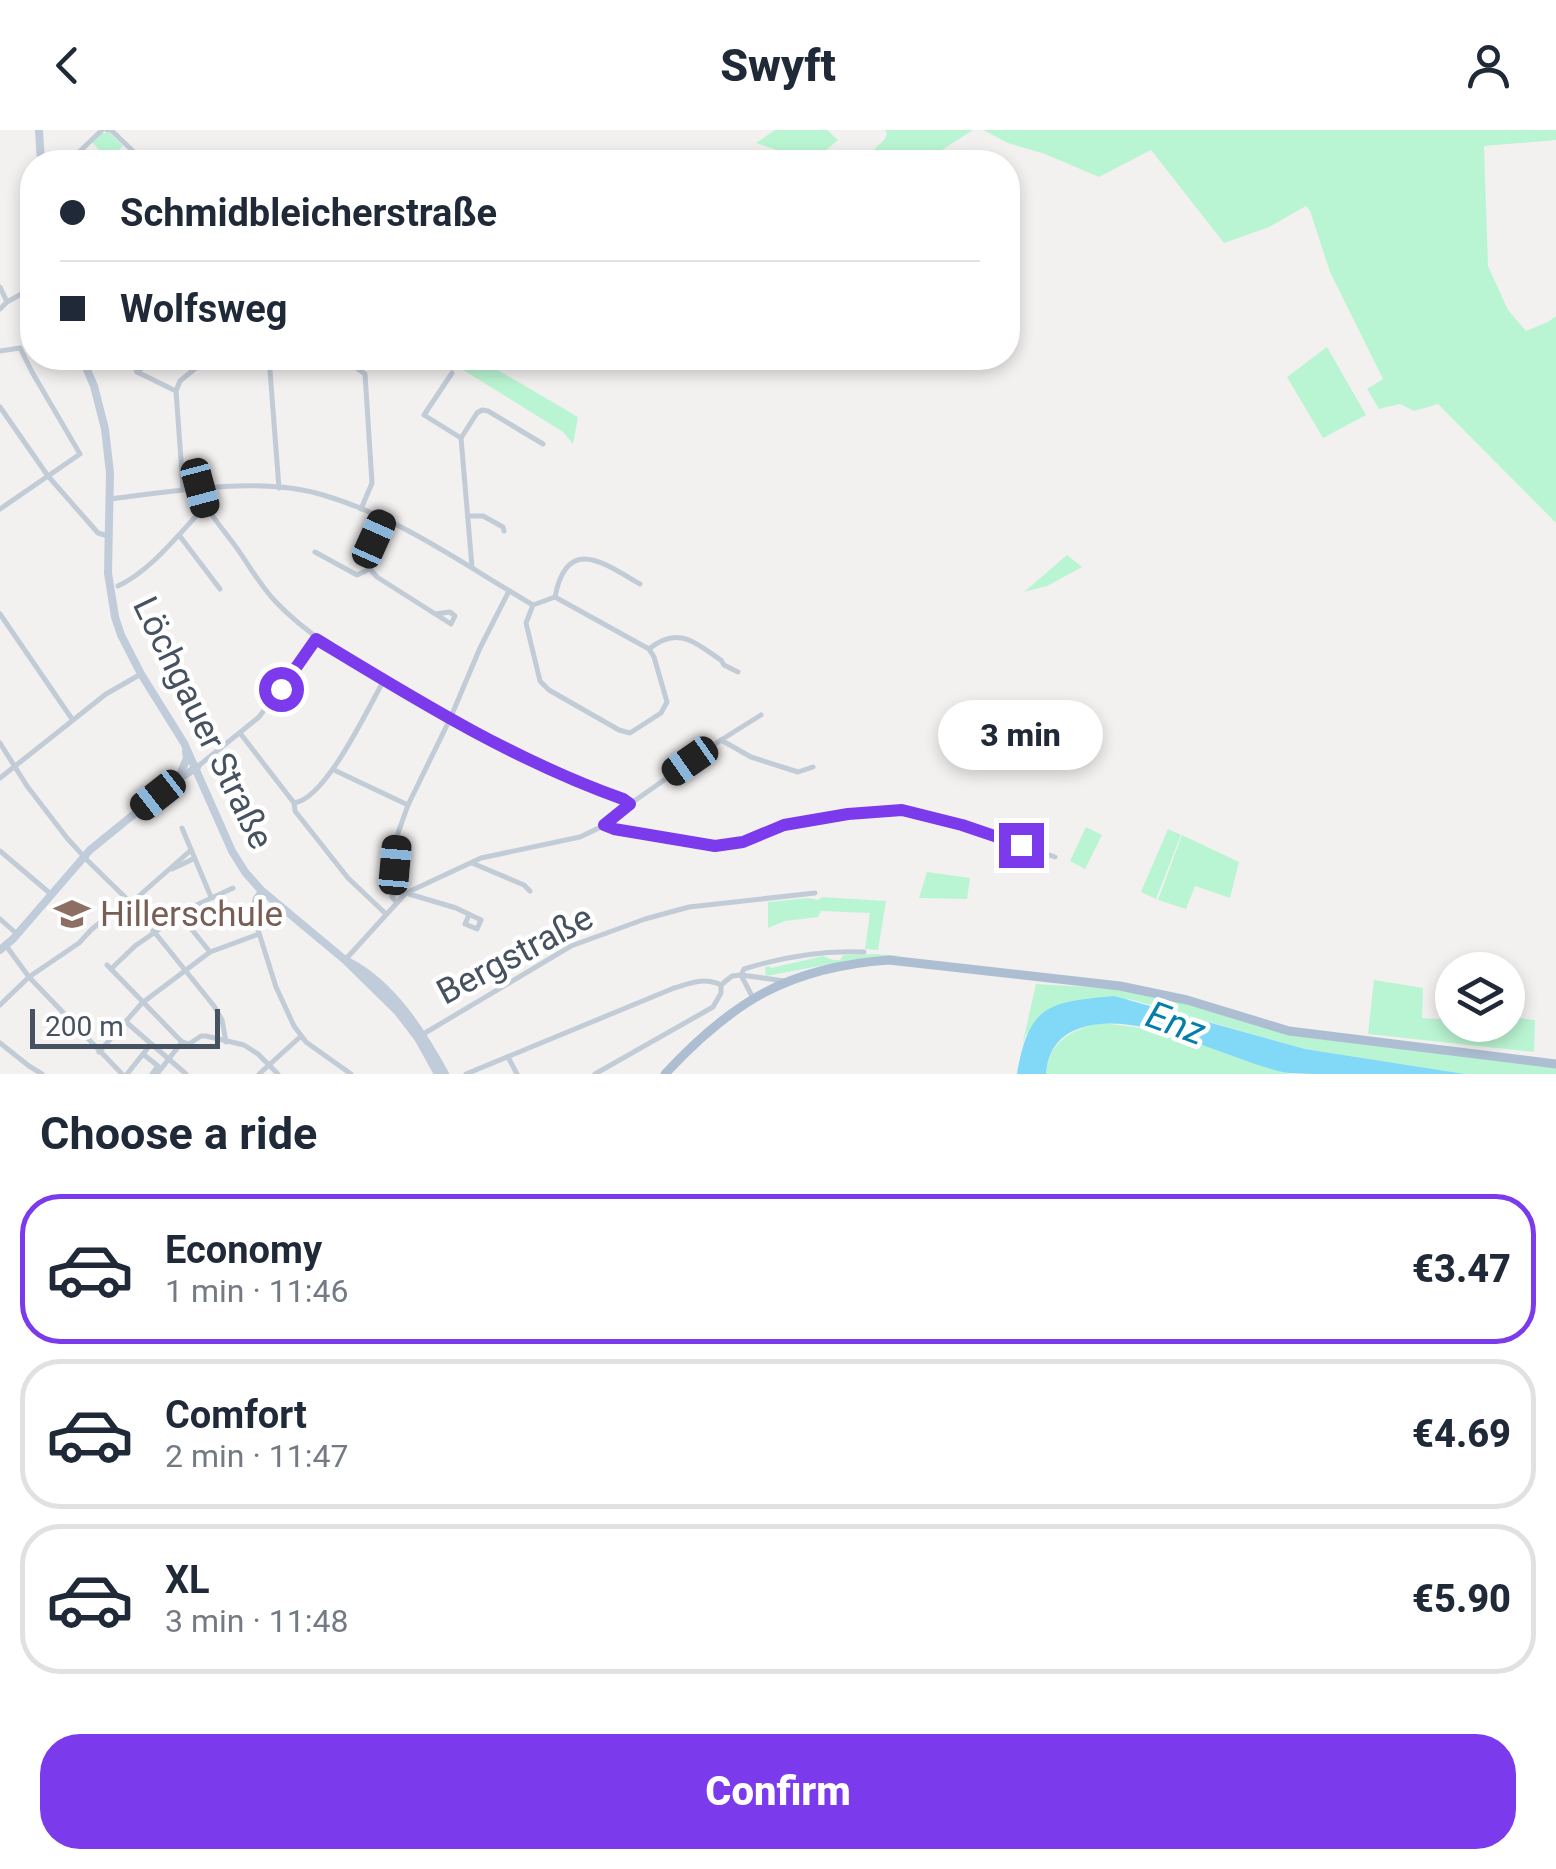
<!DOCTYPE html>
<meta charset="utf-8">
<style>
:root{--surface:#fff;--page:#f6f6f7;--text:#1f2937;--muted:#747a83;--line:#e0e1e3;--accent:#7c3aed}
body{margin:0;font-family:Roboto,sans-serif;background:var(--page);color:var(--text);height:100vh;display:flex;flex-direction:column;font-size:38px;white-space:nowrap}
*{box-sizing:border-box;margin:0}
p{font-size:32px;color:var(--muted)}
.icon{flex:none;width:55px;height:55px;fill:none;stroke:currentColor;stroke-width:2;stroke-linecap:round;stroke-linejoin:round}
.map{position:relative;height:944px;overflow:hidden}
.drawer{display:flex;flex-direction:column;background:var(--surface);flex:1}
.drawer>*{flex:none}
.top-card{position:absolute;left:20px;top:20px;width:1000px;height:220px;border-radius:40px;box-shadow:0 5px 15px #0003;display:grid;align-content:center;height:220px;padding:0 40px;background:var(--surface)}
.tools{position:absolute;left:1435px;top:822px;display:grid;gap:20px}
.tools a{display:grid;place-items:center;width:90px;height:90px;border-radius:50%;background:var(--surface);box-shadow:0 5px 15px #0003;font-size:50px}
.scale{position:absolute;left:30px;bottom:25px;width:190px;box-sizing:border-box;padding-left:10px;border:5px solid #465260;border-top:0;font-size:28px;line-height:35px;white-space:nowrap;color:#465260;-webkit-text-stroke:8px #fff;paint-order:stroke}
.end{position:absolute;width:45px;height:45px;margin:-22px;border:12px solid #7c3aed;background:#fff;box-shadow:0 0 0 5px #fff}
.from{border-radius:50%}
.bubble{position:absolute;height:70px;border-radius:35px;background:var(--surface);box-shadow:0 5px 15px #0003;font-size:32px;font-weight:800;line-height:70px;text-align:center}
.car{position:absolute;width:30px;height:60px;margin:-30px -15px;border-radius:12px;box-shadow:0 0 8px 2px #0007;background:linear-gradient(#222 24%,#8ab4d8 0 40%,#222 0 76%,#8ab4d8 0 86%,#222 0)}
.top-card b{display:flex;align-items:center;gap:35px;height:95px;font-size:38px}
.top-card b+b{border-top:2px solid var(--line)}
.top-card i{width:25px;height:25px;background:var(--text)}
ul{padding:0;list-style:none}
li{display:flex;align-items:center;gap:30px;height:150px;margin:0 20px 15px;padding:0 20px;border:5px solid var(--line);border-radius:40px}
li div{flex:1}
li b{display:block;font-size:38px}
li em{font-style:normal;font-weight:800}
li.on{border-color:var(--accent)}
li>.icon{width:90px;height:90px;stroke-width:1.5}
h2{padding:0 40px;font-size:45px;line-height:120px}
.cta{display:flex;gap:20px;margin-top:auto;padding:20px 40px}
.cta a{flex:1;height:115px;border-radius:40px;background:var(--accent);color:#fff;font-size:40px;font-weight:800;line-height:115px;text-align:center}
header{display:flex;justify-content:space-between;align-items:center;height:130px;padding:0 40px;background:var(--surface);font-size:45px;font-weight:800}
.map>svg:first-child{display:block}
.green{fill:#baf5d3}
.water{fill:#82d9f7}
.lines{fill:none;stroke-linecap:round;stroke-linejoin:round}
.street{stroke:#c2ccd7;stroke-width:5}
.secondary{stroke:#c1ccdb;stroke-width:8}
.primary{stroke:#adbed2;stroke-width:9}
.route{stroke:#7c3aed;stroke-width:12}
.labels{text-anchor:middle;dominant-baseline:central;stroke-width:9;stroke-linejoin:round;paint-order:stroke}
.street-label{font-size:35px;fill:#465260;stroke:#fff}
.education-label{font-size:35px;fill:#785e54;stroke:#fff;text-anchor:start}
.water-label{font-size:38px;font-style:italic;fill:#027ea8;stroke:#fff}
</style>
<header><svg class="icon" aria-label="back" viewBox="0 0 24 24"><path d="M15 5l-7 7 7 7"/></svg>Swyft<svg class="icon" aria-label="person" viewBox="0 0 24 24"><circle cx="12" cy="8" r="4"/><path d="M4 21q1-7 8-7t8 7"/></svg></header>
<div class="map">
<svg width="1556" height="944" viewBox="0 0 1556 944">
<rect width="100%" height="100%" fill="#f3f0f0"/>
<g class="green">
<polygon points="775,0 827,0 838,10 812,32 756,13"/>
<polygon points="885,0 973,0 923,32 861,32 884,10 887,4"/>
<polygon points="983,0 1556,0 1556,10 1484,16 1488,136 1508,180 1526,201 1548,192 1556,186 1556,393 1438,274 1414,281 1400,274 1379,279 1367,259 1383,249 1330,142 1310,81 1306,76 1269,97 1224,113 1151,20 1099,47 1045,24 1008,13"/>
<polygon points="102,3 110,3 123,16 108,30 92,12"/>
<polygon points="1327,217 1366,285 1323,308 1287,247"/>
<polygon points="467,228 477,228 578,287 573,314 563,302 460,238"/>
<polygon points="1067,425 1082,437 1047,456 1024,462"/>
<polygon points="1086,697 1102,705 1085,739 1070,731"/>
<polygon points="1168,699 1181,705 1156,769 1141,762"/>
<polygon points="1182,705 1239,732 1230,768 1195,756 1186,779 1158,770"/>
<polygon points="927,742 970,748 967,769 919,768"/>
<polygon points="822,767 886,771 878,820 865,819 870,783 821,781 818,787 785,791 768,798 768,772 808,768 818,770"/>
<polygon points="875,824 903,826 857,829 766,846 765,837 770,836 771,838 823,826 833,830 840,830 843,825"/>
<polygon points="1374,850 1423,858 1422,888 1439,889 1449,877 1452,864 1452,895 1508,895 1508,891 1511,887 1535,890 1534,922 1368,904"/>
<polygon points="1036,854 1123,859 1190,875 1294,906 1556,937 1556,944 1465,944 1305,919 1129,869 1026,904 1022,916"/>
<path d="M1099 893C1165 897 1227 923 1289 944H1046C1048 912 1071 900 1099 893Z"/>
</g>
<path class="water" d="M1114 866 1305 919 1465 944C1424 944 1383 944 1342 944 1324 944 1304 944 1288 943 1227 932 1124 868 1066 905 1053 914 1047 928 1046 944H1017C1029 874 1049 872 1114 866Z"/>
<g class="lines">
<g class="street">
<polyline points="107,0 111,0 136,24 150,32"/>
<polyline points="79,32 78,23 102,0"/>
<polyline points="0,157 7,172"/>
<polyline points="0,179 7,172 32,158"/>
<polyline points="0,221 20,218 32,242 80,324 0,379"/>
<polyline points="130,228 137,242 176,261"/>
<polyline points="269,228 279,358"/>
<polyline points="342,228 365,244 372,353 361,379"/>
<polyline points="137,242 154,228"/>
<polyline points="452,243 424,285 461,308 472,437"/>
<polyline points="0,277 48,346 98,403 108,406"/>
<polyline points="461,308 477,283 482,280 488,281 543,314"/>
<polyline points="183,358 176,261 180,251 197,237"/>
<path d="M199 358C206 381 216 390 230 409 246 429 257 452 275 471 310 508 354 532 398 558 470 601 544 641 623 669L630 674"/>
<path d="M110 369C174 361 260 346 323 365 399 387 466 436 533 475L555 467 649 519 654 527 667 572 661 583 630 603 619 600 549 560 540 551 526 493 533 475"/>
<polyline points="468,386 483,386 503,397 504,401"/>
<polyline points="179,405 220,459"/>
<polyline points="315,422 357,445 370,439 377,447 451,494 455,486 450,482 435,484"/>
<polyline points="370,439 374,409 383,390"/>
<path d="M118 456C152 440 178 404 205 377"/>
<path d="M555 467C567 404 605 434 640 454"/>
<polyline points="0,484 72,589"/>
<path d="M649 519C678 495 695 513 721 530L724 535 738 542"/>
<polyline points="240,603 294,673 295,681 348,748 386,784"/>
<polyline points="721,610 751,627 798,642 813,637"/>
<polyline points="0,613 27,656 67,708 88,731 131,773 214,876 222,890 226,912"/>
<polyline points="197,637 259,587 316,509"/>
<polyline points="334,640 408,675"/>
<polyline points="0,648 106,564 141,544"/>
<path d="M294 673C326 669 368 578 384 550"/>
<polyline points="605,695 614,699 724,715 743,712 785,695 848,684 902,680 962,695 1055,727"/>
<polyline points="182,698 211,767"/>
<polyline points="0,721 52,765"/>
<polyline points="472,733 524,755 530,761"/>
<polyline points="172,739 193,729"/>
<polyline points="261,760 255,769 253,784 276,857 294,896 306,912 351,944"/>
<polyline points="409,764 456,778 481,790 477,799 465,794 469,785"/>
<polyline points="396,772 392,767 398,703 408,675 450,589 480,518 509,461"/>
<polyline points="131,773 191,720"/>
<polyline points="180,785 210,822"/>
<polyline points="0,789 17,804"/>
<polyline points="7,817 29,847 122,944"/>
<polyline points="345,830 406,763 481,728 580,707 605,695 630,674 721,610 761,585"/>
<polyline points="107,835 182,912"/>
<polyline points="111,839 135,816 190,778 233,758"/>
<polyline points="741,845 785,851"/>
<polyline points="741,845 753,868"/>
<path d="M721 855 732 846 741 845 744 839C782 827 824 820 864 822"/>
<polyline points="0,875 29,847 79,813 91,800 128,769"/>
<polyline points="126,892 186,944"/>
<polyline points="49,903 66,887"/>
<polyline points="420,906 571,816 645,789 689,777 815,763"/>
<polyline points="182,912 189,914 201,906 206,906 244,915 258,924 278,944"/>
<polyline points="0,913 29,936 42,944"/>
<polyline points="99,922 142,873 210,822 259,804"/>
<polyline points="143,924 158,936 152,944"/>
<polyline points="508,927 517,944"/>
<polyline points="127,944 147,919"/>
<polyline points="157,944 182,912"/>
<polyline points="259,944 300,907"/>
<path d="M466 944 674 858C691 853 704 847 721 855"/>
<polyline points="595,944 713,877 721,863 721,855"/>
</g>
<g class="secondary">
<polyline points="39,0 41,32"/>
<polyline points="82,228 94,256 105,299 110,343 108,443 115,487 121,505 141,544 184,613 232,721 245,742 261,760 345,830 398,882 418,908 438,944"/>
<polyline points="178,650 187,628 186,622"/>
<polyline points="0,820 13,809 90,720 171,654 197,637"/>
<path d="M349 832C393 855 422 902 445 944"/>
</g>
<path class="primary" d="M665 944C732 872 788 837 889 830L1120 856 1187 870 1289 901 1556 934"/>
</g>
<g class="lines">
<path class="route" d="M281 559 316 509C415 569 513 630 623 669L630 674 604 695 614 699 715 716 743 712 784 695 848 684 902 680 962 695 1021 715"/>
</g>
<defs>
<symbol id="school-bare" viewBox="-9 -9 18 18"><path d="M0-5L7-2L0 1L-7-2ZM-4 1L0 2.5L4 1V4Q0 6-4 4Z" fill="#8d6e63" stroke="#fff" stroke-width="2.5" paint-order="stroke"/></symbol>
</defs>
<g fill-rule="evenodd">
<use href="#school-bare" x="47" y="759" width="50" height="50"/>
</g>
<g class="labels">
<g class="street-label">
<text transform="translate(203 593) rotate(64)">Löchgauer Straße</text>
<text transform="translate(515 825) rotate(-28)">Bergstraße</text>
</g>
<g class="education-label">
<text x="100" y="784">Hillerschule</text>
</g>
<g class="water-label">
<text transform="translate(1176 893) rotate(20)">Enz</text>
</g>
</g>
</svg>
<div class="tools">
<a><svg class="icon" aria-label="layers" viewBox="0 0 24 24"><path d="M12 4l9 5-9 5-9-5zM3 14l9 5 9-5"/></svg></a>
</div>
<div class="scale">200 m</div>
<i class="end from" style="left:281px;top:559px"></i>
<i class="end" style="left:1021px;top:715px"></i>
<div class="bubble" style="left:938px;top:570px;width:165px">3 min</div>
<i class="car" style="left:200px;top:358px;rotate:165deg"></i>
<i class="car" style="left:374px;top:409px;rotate:24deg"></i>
<i class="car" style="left:690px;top:631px;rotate:235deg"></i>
<i class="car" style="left:158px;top:665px;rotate:232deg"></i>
<i class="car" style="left:395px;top:735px;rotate:5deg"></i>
<div class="top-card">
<b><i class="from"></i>Schmidbleicherstraße</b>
<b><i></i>Wolfsweg</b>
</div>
</div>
<section class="drawer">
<h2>Choose a ride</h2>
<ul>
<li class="on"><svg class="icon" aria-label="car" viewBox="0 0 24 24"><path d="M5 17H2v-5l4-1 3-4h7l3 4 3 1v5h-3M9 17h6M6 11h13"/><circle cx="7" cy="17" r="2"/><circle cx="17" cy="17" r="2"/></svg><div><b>Economy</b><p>1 min · 11:46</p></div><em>€3.47</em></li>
<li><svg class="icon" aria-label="car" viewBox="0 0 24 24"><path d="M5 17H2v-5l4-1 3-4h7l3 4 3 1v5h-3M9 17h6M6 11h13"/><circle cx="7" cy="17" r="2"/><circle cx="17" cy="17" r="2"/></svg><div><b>Comfort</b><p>2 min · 11:47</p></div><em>€4.69</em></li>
<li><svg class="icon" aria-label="car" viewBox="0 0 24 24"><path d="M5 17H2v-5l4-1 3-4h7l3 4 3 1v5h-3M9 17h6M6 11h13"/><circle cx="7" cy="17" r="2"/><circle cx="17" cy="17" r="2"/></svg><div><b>XL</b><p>3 min · 11:48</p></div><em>€5.90</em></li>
</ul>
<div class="cta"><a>Confirm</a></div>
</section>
